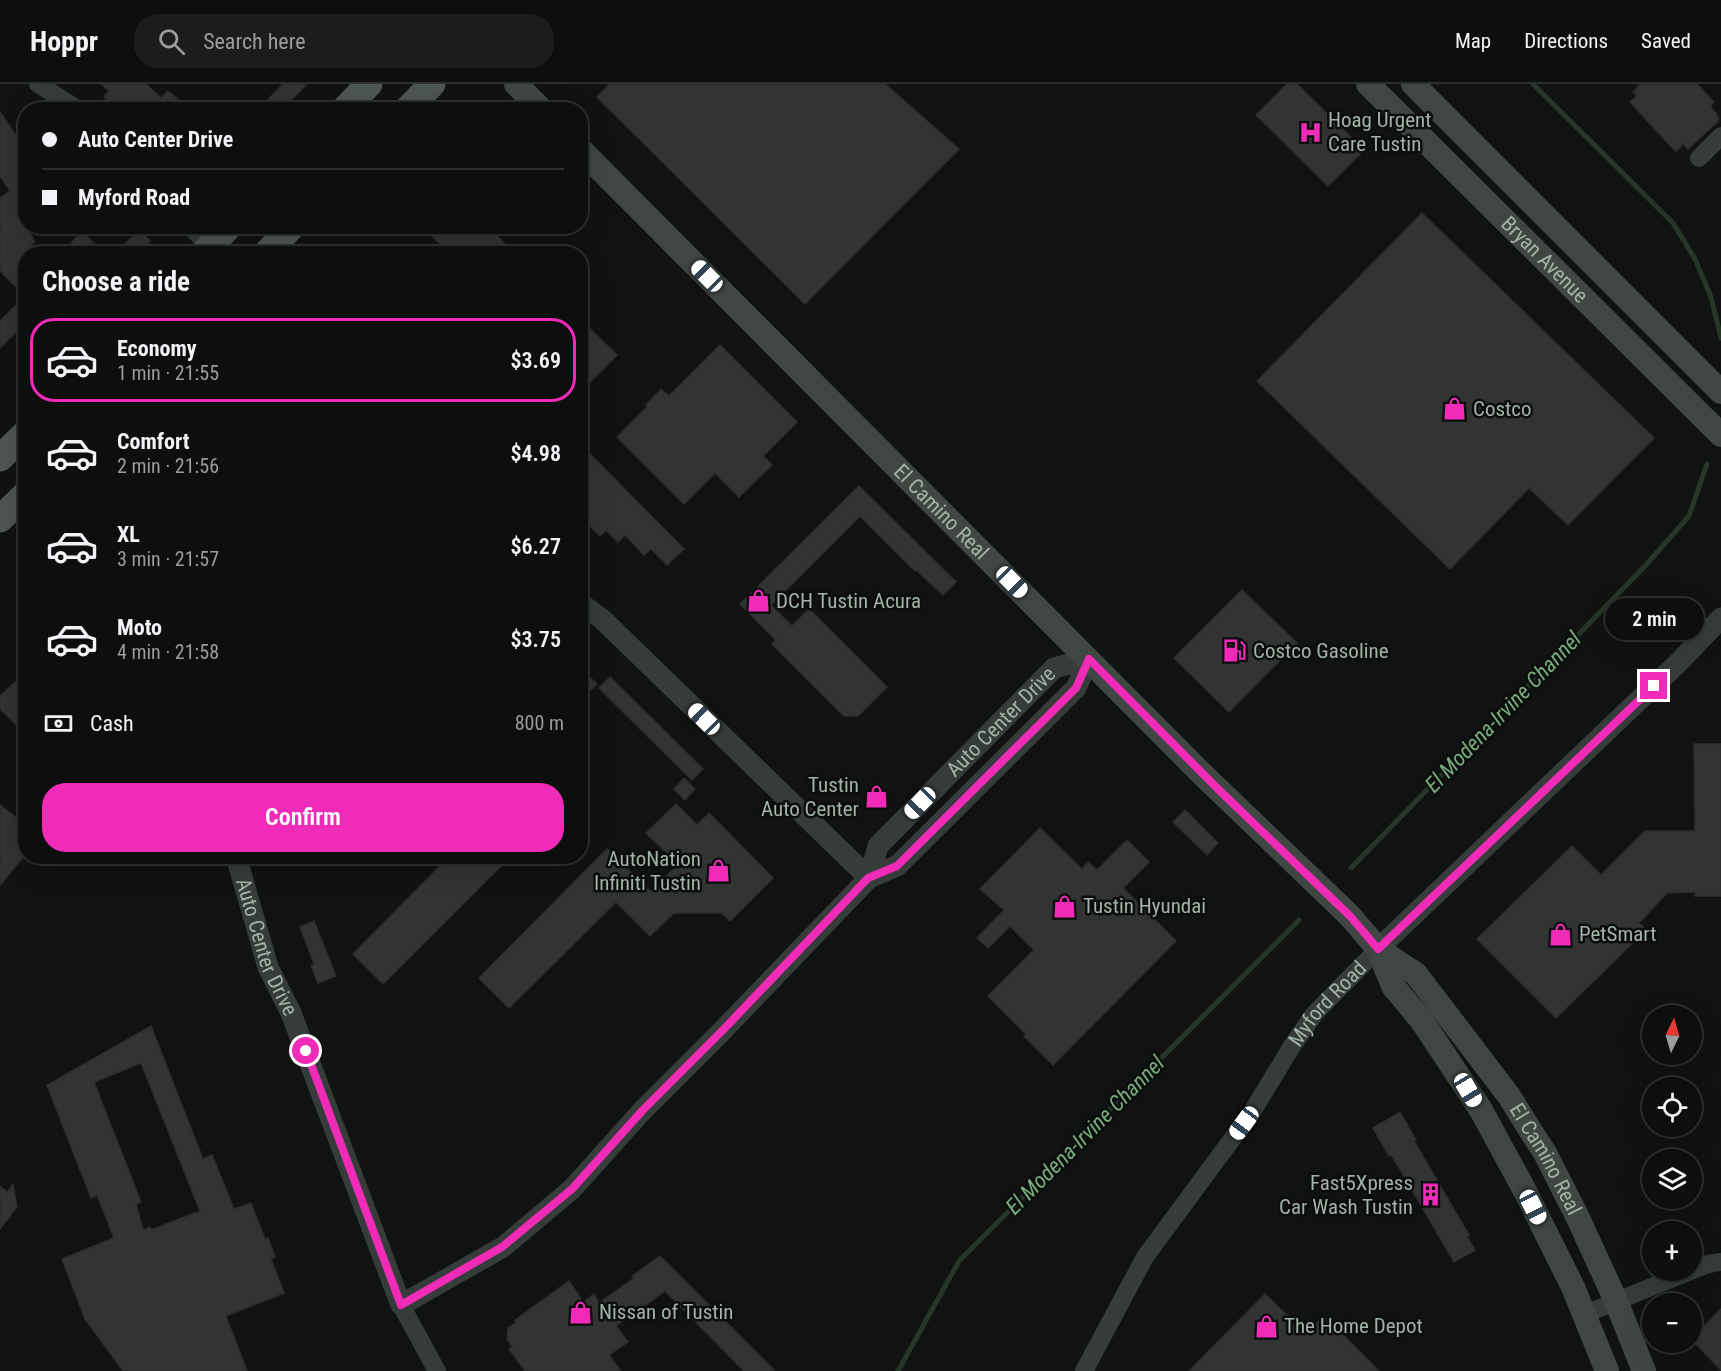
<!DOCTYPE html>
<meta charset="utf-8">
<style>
:root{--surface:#0d0e0e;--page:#1b1c1c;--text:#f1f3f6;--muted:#9a9c9e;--line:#2d2e2e;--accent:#f02bb7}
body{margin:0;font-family:"Roboto Condensed",sans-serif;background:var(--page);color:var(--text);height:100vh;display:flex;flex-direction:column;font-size:22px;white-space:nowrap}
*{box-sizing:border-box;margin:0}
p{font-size:20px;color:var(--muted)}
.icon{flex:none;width:33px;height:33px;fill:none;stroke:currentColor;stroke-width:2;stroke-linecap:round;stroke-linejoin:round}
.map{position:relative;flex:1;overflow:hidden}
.sheet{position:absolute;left:18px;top:162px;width:570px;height:618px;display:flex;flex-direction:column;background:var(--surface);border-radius:24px;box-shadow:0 6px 24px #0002,0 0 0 2px var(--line)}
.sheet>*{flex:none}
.banner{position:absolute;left:18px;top:18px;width:570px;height:132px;border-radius:24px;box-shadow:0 6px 24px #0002,0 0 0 2px var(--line);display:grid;align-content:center;height:132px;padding:0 24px;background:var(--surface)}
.needle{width:39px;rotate:5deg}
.controls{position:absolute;left:1642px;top:921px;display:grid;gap:12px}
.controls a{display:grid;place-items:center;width:60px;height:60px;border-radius:50%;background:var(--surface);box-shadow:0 6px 24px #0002,0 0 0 2px var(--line);font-size:30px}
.end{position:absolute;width:27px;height:27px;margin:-14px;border:8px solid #f02bb7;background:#fff;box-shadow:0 0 0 3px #fff}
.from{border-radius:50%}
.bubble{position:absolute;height:42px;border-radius:21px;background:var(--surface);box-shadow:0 6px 24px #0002,0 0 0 2px var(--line);font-size:20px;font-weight:600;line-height:42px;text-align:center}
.car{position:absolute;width:18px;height:36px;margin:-18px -9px;border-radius:8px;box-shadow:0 0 4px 2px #0007;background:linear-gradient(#fff 24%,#345 0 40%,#fff 0 76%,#345 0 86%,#fff 0)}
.banner b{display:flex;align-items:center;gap:21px;height:57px;font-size:22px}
.banner b+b{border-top:2px solid var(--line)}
.banner i{width:15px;height:15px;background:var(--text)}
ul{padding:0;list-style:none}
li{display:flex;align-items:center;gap:18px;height:84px;margin:0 12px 9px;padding:0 12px;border:3px solid transparent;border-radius:24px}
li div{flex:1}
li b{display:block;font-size:22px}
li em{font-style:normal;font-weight:600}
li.on{border-color:var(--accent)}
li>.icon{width:54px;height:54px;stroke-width:1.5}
h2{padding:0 24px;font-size:27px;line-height:72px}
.pay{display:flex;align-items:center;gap:15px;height:66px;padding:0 24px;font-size:22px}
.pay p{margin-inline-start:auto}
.action{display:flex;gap:12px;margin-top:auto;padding:12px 24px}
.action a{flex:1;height:69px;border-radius:24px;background:var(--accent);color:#fff;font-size:24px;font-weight:600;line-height:69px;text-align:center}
header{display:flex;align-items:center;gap:36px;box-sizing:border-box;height:84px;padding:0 30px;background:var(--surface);border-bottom:2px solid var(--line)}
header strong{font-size:28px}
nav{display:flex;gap:33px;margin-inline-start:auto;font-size:21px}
.search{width:420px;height:54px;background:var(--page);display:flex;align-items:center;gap:15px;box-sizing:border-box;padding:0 21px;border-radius:24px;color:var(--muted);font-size:22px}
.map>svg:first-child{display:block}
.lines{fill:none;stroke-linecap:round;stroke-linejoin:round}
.stream{stroke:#273628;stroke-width:5}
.building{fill:#313432;stroke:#2b2e2d;stroke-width:1.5;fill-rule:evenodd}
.minor{stroke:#363c39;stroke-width:18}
.tertiary{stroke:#363c39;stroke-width:21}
.secondary{stroke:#404743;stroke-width:24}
.primary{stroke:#4e5651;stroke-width:27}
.route{stroke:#f02bb7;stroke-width:8}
.labels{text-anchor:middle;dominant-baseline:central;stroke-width:5;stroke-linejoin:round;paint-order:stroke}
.poi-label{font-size:21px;fill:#a2b3a7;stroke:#0c0d0d;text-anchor:start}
.street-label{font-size:21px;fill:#a2b3a7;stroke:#0c0d0d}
.water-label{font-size:22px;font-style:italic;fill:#78af7d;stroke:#0c0d0d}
</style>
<header>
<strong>Hoppr</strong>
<div class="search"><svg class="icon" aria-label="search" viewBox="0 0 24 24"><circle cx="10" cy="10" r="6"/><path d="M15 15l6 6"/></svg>Search here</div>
<nav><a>Map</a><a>Directions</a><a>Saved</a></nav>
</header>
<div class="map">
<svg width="1721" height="1287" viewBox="0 0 1721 1287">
<rect width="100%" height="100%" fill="#111212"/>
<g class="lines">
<g class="stream">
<polyline points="1533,0 1673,139 1695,175 1711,213 1721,254"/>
<polyline points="1351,784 1646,481 1689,432 1707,380"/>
<polyline points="898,1287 959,1177 1299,836"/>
</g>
</g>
<g class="building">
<polygon points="101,0 146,0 161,14 168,7 181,18 174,26 117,26 104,13 109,7"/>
<polygon points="283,0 307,0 281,26 258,26"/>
<polygon points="610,0 885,0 959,65 805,220 597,13"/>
<polygon points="1287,0 1297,0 1364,66 1328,102 1256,31"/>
<polygon points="1641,0 1697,0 1714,18 1710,23 1717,30 1716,31 1719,34 1718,37 1688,65 1683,60 1676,68 1630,18 1637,12 1633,8"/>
<polygon points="0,28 26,66 26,143 35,158 31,160 37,170 26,170 26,238 0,264 0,237 25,212 0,187 0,114 10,107 0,92"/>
<polygon points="1422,129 1654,354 1568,441 1529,404 1450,485 1257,297"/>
<polygon points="422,142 487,142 515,170 450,170"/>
<polygon points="139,146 150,157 138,170 115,170"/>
<polygon points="82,148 105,170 76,170 68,162"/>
<polygon points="580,235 617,271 580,308"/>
<polygon points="720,261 797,338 763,372 772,381 739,413 715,389 684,420 617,353 648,322 646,321 661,305 669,312"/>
<polygon points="580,360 684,465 667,481 651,465 644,471 625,451 618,458 606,446 600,452 580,432"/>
<polygon points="859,402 956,498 943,511 916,486 915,487 860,432 771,521 792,542 809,525 887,603 858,632 844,632 772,560 776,556 740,520"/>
<polygon points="1242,506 1297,559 1229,628 1174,574"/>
<polygon points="580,584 597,600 580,616"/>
<polygon points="26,588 26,650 0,625 0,612"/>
<polygon points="610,593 703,685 692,696 599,604"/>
<polygon points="1694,660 1721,660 1721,812 1695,812 1695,808 1667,809 1639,839 1646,846 1556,934 1477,855 1572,762 1601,791 1645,747 1695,747"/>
<polygon points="684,694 695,705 685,716 674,705"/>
<polygon points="676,720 697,741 709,729 773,794 730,837 722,829 674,829 650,852 616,818 509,924 479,894 607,765 651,808 678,780 646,749"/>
<polygon points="0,721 26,741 26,770 0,801"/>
<polygon points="1185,726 1218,759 1207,771 1173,738"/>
<polygon points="1040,744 1082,785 1088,778 1097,786 1127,756 1149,778 1123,804 1176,857 1053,981 1024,952 1026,950 988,912 1034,866 1010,842 988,864 977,854 1004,826 980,805"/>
<polygon points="450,772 511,772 383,900 353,870"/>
<polygon points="314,837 336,892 318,899 311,882 314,880 300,843"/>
<path d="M151 942 203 1075 212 1071 234 1125 251 1119 265 1155 268 1154 275 1173 271 1175 284 1209 226 1232 247 1287H123L85 1235 62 1175 114 1154 97 1111 91 1114 47 1001ZM141 979 200 1127 151 1146 150 1143 143 1146 136 1120 141 1118 94 998Z"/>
<polygon points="1400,1028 1416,1056 1414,1057 1469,1151 1467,1152 1475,1166 1454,1178 1391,1070 1389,1072 1373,1044"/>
<polygon points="13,1100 17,1123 0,1145 0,1102 7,1108"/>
<polygon points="660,1172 775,1287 744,1287 665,1207 616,1242 628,1258 609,1271 621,1287 525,1287 509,1265 512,1263 507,1255 508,1244 516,1239 515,1236 569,1197 583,1218 594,1210 599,1219 634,1194 632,1192"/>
<polygon points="1265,1210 1306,1249 1324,1232 1379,1287 1189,1287"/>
<polygon points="1721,1225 1721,1286 1692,1256 1692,1254"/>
</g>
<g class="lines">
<g class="minor">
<polyline points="38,0 79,26"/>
<polyline points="1699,74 1721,52"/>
<polyline points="190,142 210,163"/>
<polyline points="401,1221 437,1287"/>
<polyline points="1585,1230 1708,1180 1721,1178"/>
<path id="s1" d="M1084 1287 1145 1173 1252 1028 1292 962 1315 929 1378 865"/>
</g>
<g class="tertiary">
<polyline points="580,519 602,535 869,794"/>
<path id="s2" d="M236 772 268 883 291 929 401 1221 503 1163 572 1105 642 1027 723 946 869 794 897 782 1076 604 1089 575"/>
<path id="s3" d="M869 794 878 762 1054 584 1089 575"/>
<polyline points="1378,865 1680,577 1721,534"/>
</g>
<g class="secondary">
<polyline points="516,0 542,26"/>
<path id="s4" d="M1368 0 1721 351"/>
<polyline points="1413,0 1721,308"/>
<path id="s5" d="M580 65 1202 690 1350 832 1378 865 1393 902 1422 937 1481 1026 1525 1107 1573 1203 1607 1287"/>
<path id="s6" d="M1378 865 1416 890 1509 1012 1532 1049 1545 1069 1578 1134 1616 1217 1644 1287"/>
</g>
<g class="primary">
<polyline points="344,26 369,0"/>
<polyline points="407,26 432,0"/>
<polyline points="203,170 229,142"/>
<polyline points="266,170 292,142"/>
<polyline points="0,374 26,349"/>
<polyline points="0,435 26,410"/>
</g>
</g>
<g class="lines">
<polyline class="route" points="306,967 401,1221 502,1163 572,1105 642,1027 723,946 868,794 897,782 1076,604 1089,575 1218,705 1350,832 1378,865 1654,602"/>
</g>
<defs>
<symbol id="hospital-bare" viewBox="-9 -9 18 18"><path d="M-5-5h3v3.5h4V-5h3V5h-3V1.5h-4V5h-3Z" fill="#f02bb7" stroke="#0c0d0d" stroke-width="2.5" paint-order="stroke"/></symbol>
<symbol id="shop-bare" viewBox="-9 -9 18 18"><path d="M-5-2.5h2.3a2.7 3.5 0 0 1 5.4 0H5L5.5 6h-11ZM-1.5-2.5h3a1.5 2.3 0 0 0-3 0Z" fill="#f02bb7" stroke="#0c0d0d" stroke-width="2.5" paint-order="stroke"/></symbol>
<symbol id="fuel-bare" viewBox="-9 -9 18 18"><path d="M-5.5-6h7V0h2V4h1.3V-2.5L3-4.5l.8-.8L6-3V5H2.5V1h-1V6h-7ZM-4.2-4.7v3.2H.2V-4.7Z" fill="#f02bb7" stroke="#0c0d0d" stroke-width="2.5" paint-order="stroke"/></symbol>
<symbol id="building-bare" viewBox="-9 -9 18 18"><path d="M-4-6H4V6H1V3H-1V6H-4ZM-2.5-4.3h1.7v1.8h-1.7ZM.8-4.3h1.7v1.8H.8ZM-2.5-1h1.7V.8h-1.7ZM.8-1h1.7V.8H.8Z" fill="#f02bb7" stroke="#0c0d0d" stroke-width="2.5" paint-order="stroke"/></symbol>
</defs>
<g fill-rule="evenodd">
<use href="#hospital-bare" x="1294" y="32" width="33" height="33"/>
<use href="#shop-bare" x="1438" y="308" width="33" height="33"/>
<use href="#shop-bare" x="742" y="500" width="33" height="33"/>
<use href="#fuel-bare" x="1218" y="550" width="33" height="33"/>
<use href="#shop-bare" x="860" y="696" width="33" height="33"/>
<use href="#shop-bare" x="702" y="770" width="33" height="33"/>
<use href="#shop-bare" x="1048" y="806" width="33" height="33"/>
<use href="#shop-bare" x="1544" y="834" width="33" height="33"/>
<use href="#building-bare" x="1414" y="1094" width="33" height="33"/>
<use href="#shop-bare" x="564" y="1212" width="33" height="33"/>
<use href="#shop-bare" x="1250" y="1226" width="33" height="33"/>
</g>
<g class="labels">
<g class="poi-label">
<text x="1328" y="36">Hoag Urgent<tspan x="1328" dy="24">Care Tustin</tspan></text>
<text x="1473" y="325">Costco</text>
<text x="776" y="517">DCH Tustin Acura</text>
<text x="1253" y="567">Costco Gasoline</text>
<text x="859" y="701" text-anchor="end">Tustin<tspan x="859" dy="24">Auto Center</tspan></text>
<text x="701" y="775" text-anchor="end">AutoNation<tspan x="701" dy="24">Infiniti Tustin</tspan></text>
<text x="1083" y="822">Tustin Hyundai</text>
<text x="1579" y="850">PetSmart</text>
<text x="1413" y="1099" text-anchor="end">Fast5Xpress<tspan x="1413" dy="24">Car Wash Tustin</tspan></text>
<text x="599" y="1228">Nissan of Tustin</text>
<text x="1284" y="1242">The Home Depot</text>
</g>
<g class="street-label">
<text stroke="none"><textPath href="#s4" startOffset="249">Bryan Avenue</textPath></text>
<text stroke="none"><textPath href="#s5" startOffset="512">El Camino Real</textPath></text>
<text stroke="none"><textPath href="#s3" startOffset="208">Auto Center Drive</textPath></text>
<text stroke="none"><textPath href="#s2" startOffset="96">Auto Center Drive</textPath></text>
<text stroke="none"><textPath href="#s1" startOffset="442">Myford Road</textPath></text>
<text stroke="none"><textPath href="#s6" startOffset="272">El Camino Real</textPath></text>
</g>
<g class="water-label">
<text transform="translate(1503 628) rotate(-46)">El Modena-Irvine Channel</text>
<text transform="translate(1085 1051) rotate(-45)">El Modena-Irvine Channel</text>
</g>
</g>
</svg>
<div class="controls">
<a><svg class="needle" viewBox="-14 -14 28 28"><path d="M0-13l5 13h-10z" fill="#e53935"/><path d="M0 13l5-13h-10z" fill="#9a9c9e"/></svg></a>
<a><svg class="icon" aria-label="locate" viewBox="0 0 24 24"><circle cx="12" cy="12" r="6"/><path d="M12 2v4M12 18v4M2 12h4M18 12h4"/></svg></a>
<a><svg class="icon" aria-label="layers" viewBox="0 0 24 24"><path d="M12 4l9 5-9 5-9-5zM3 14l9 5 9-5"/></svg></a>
<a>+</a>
<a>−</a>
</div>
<i class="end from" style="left:306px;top:967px"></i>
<i class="end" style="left:1654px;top:602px"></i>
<div class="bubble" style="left:1605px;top:514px;width:99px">2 min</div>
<i class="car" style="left:707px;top:192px;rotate:315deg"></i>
<i class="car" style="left:1012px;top:498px;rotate:135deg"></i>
<i class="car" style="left:704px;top:635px;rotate:314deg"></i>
<i class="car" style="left:920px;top:719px;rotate:224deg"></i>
<i class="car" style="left:1468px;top:1006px;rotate:149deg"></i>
<i class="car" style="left:1244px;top:1039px;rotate:216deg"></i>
<i class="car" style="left:1533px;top:1123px;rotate:153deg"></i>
<div class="banner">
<b><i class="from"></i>Auto Center Drive</b>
<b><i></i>Myford Road</b>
</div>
<section class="sheet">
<h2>Choose a ride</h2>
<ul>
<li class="on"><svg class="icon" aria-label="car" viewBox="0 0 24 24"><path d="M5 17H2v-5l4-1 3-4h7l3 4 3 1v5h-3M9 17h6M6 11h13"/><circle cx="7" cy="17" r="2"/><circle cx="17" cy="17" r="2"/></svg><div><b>Economy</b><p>1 min · 21:55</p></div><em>$3.69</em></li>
<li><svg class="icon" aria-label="car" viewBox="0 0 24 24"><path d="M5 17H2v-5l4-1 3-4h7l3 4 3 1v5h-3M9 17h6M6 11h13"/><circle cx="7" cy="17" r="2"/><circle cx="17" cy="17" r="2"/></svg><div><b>Comfort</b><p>2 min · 21:56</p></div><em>$4.98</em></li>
<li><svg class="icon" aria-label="car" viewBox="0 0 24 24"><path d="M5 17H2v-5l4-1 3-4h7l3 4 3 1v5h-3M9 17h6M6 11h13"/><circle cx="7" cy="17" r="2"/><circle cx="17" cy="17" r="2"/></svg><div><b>XL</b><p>3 min · 21:57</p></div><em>$6.27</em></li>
<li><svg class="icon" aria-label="car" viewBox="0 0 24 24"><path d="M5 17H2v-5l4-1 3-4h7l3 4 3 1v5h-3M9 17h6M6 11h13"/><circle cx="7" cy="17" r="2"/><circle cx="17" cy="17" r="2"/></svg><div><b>Moto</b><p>4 min · 21:58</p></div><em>$3.75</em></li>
</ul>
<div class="pay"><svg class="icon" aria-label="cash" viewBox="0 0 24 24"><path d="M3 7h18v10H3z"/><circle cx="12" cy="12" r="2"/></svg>Cash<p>800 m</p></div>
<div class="action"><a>Confirm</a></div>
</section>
</div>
